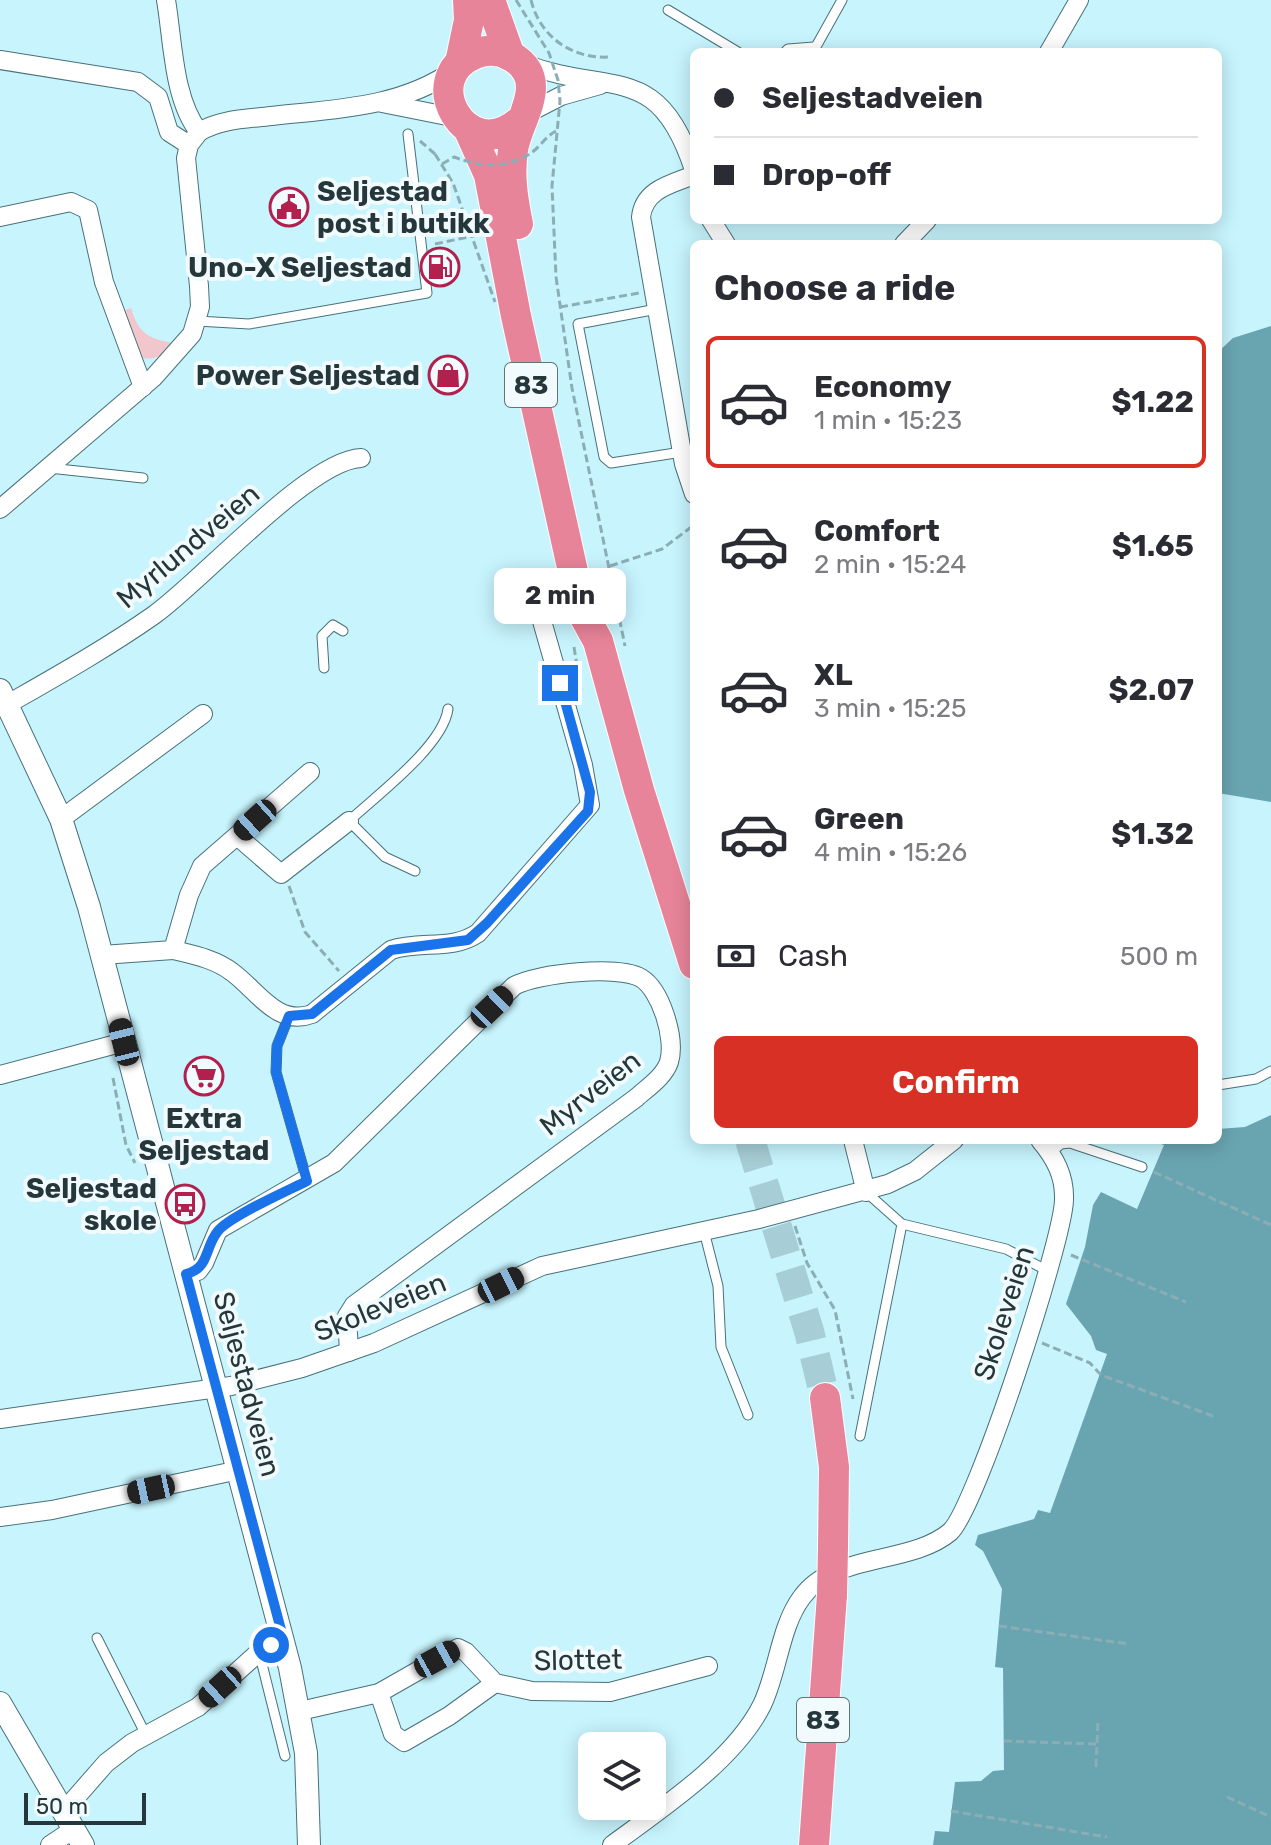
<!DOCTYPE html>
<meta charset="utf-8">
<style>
:root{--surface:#fff;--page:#f7f7f7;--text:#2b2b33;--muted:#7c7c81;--line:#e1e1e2;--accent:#d93025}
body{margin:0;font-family:Rubik,sans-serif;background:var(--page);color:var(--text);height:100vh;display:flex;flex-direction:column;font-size:30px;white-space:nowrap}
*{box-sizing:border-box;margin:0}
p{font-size:26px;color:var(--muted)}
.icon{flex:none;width:44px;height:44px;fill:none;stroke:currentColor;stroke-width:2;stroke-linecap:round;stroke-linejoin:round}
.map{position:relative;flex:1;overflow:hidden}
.panel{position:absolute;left:690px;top:240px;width:532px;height:904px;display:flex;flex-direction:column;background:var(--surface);border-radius:12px;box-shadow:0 4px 20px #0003}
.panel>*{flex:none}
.top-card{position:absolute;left:690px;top:48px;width:532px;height:176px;border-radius:12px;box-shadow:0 4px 20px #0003;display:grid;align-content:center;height:176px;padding:0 24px;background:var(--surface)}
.fabs{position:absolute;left:578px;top:1732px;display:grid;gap:16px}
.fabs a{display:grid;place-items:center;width:88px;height:88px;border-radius:12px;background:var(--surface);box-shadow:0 4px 20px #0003;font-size:40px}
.scale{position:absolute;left:24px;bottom:20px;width:122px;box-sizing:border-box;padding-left:8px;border:4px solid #26373b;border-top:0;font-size:22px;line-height:28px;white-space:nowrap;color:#26373b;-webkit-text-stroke:6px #f1fafc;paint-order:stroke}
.end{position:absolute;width:36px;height:36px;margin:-18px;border:10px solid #1a73e8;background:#fff;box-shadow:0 0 0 4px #fff}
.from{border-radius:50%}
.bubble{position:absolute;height:56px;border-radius:12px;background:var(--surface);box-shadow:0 4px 20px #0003;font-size:26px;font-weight:700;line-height:56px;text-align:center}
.car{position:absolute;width:24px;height:48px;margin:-24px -12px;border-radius:10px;box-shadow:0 0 6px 2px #0007;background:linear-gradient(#222 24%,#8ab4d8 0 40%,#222 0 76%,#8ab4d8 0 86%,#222 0)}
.top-card b{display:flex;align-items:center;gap:28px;height:76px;font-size:30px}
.top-card b+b{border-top:2px solid var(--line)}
.top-card i{width:20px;height:20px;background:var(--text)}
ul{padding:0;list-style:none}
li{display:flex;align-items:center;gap:24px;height:132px;margin:0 16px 12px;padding:0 8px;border:4px solid transparent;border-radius:12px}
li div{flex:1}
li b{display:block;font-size:30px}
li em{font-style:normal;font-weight:700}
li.on{border-color:var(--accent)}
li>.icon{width:72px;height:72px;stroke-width:1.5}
h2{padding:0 24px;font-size:36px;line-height:96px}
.pay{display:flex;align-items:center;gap:20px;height:88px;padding:0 24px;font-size:30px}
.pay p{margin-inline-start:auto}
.primary-button{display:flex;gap:16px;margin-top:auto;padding:16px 24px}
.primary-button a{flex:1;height:92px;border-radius:12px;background:var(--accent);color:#fff;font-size:32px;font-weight:700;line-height:92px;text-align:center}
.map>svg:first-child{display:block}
.green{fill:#f1c6cc}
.water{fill:#69a5b1}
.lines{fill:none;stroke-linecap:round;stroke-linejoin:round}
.trunk-tunnel{stroke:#a7ced6;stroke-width:30;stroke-dasharray:30 15;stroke-linecap:butt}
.service-casing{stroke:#48717a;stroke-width:11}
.minor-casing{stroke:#48717a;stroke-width:20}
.tertiary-casing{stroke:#48717a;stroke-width:24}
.trunk-casing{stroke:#fff;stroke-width:32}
.path{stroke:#8baeb5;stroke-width:3;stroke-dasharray:8 4;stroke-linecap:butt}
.service{stroke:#fff;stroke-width:9}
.minor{stroke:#fff;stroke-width:18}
.tertiary{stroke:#fff;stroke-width:22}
.trunk{stroke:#e8849a;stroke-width:30}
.trunk-bridge-casing{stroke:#fff;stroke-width:32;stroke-linecap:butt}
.path-bridge{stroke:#8baeb5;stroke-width:3;stroke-dasharray:8 4;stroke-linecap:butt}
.trunk-bridge{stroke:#e8849a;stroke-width:30}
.route{stroke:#1a73e8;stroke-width:10}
.labels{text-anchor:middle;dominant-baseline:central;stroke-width:8;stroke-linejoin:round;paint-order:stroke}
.shield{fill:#f1fafc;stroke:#637275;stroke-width:2}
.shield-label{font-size:26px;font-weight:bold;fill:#26373b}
.poi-label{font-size:28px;font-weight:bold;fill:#26373b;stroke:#f1fafc;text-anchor:end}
.street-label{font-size:28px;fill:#26373b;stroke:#f1fafc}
</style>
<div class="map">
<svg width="1271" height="1845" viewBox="0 0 1271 1845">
<rect width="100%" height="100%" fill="#c7f4fd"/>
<path class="green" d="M131 308C138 333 149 339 173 343 163 354 156 362 140 357L122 311Z"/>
<g class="water">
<polygon points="1271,326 1271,802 1218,793 1218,352 1233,338"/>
<polygon points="1271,1115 1271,1845 933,1845 935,1831 949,1832 955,1782 981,1781 993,1771 1004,1770 1003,1668 995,1667 1002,1589 983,1551 975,1545 978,1535 1034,1519 1038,1510 1050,1513 1107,1354 1096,1350 1091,1336 1066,1304 1085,1247 1093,1205 1101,1192 1137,1209 1164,1145 1148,1140 1218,1140 1218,1129 1245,1127"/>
</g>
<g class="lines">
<polyline class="trunk-tunnel" points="750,1140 809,1331 825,1398"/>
<defs>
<g id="service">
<polyline points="668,10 738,52"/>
<polyline points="785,52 788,49 814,47"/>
<polyline points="813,52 842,0"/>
<polyline points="657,309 578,324 604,457 611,463 682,452"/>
<polyline points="197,321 249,324 427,293 408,134"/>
<polyline points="49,468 143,478"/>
<polyline points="324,668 322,636 333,625 343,631"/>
<path d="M415 871 385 857 349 821C377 795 443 746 448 709"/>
<polyline points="289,1016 277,1046 276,1072 307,1181"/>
<polyline points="1218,1085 1256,1079 1271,1071"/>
<polyline points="1050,1153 1061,1144 1070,1143 1142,1167"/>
<polyline points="866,1192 902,1224 1006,1249 1048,1271"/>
<polyline points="704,1231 718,1286 721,1347 748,1415"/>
<polyline points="860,1436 902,1224"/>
<polyline points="97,1638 146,1735"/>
<polyline points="259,1652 285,1756"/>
</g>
<g id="minor">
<polyline points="1049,52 1079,0"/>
<polyline points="0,60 138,82 158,97 169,132 189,145"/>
<path d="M522 63C610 97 658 59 694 170"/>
<polyline points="382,103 457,118"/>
<polyline points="526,114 561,96 600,85"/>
<path d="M199 132C221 119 246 119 271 116 334 109 400 108 454 70"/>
<path d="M694 175C672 184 644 189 641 217L684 464 694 494"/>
<polyline points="0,217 71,202 88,210 104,282 143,387"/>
<polyline points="711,220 726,244"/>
<polyline points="904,244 927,220"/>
<path d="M0 509 153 378 192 334 200 307 199 286 186 158 189 145 199 132C173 99 173 41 166 0"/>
<path d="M8 704C57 676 107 648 154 615 201 582 309 460 361 458"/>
<polyline points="61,819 203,714"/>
<polyline points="237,836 281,874 349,821"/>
<path d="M173 950C194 955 215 959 232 972 257 990 277 1027 312 1014L391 950C420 940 452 951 478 933L590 805 583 765 536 600"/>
<polyline points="102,955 173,950 189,895 202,866 310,772"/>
<polyline points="0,1075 124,1042"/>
<polyline points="853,1140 866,1192"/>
<path d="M186 1274 198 1271 204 1263 218 1230 334 1163 514 986C537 973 619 965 641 978 661 990 676 1039 669 1062 664 1077 647 1088 636 1098L354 1305 347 1316 349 1352"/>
<polyline points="0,1419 231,1386 302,1368 374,1343 542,1266 759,1219 888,1184 915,1171 954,1140"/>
<polyline points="0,1517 52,1510 239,1470"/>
<polyline points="379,1693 393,1734 404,1742 449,1716 495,1683"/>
<polyline points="300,1711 379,1693 458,1648 466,1652 495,1683 532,1691 610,1692 708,1666"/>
<polyline points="64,1811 106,1763 132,1743 198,1707 259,1652 284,1641"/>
<polyline points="50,1845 74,1829"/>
<path d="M612 1845C662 1808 734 1761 762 1705 778 1672 780 1626 802 1597 833 1553 911 1565 950 1532 976 1509 1063 1241 1064 1200 1065 1176 1055 1158 1040 1140"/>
</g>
<g id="tertiary">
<polyline points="0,690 61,819 89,907 290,1668 306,1753 309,1845"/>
<polyline points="0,1703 83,1845"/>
</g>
<g id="trunk">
<polyline points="490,0 510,56"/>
<polyline points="460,63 469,20 468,0"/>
<polyline points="468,128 489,175 516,316 582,612 598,641 639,790 694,964"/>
<path d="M518 224C513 199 509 175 513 150 518 118 552 80 511 56 500 50 487 49 475 54 416 77 466 167 519 122"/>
<polyline points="825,1398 834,1467 833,1548"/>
<polyline points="814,1845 832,1595"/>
</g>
</defs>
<use href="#service" class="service-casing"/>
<use href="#minor" class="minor-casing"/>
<use href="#tertiary" class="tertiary-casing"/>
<use href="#trunk" class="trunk-casing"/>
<g class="path">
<path d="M531 0C540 37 572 59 609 57"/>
<polyline points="420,141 435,154"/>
<polyline points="435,244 478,235"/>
<polyline points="556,277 572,388 625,646"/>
<polyline points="560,307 639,293"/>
<polyline points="610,566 662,549 694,525"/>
<polyline points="574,647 581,691"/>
<polyline points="289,886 305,932 339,971"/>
<polyline points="113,1078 126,1145 135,1163"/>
<polyline points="1154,1172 1271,1225"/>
<polyline points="795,1226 807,1263 835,1310 853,1399"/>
<polyline points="1071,1255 1186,1302"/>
<polyline points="1042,1343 1090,1363 1101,1375 1213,1416"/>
<polyline points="999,1626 1129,1644"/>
<polyline points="1004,1741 1097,1744"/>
<polyline points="1096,1767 1098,1719"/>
<polyline points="1227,1797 1271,1817"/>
<polyline points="951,1811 1107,1837"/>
</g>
<use href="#service" class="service"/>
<use href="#minor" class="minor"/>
<use href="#tertiary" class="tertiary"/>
<use href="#trunk" class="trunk"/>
<defs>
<polyline id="trunk-bridge" points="832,1595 833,1548"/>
</defs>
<use href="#trunk-bridge" class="trunk-bridge-casing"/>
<g class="path-bridge">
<polyline points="516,0 549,53 558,80 560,101 552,186 556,277"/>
<polyline points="435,154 453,183 495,302"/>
<path d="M442 164 454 157C480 167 507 169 531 153 540 147 546 136 556 131"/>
</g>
<use href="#trunk-bridge" class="trunk-bridge"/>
</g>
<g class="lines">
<path class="route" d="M271 1645 284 1641 186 1274C210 1268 204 1248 218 1231 230 1216 287 1191 307 1181L276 1072 277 1046 289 1016 312 1014 391 950 468 940 487 923 588 811 590 792 560 683"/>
</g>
<defs>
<symbol id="civic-ring" viewBox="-11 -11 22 22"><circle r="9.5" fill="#f1fafc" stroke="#b2214e" stroke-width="1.5"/><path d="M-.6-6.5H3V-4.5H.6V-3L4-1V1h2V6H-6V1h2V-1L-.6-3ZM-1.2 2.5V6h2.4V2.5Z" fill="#b2214e"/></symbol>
<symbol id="fuel-ring" viewBox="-11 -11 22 22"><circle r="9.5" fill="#f1fafc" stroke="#b2214e" stroke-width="1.5"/><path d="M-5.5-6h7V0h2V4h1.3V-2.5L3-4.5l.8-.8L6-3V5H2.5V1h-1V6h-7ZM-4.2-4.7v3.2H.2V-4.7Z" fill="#b2214e"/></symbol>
<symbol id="shop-ring" viewBox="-11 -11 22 22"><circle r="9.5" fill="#f1fafc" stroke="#b2214e" stroke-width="1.5"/><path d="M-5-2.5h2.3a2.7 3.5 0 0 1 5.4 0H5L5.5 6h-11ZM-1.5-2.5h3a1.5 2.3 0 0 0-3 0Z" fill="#b2214e"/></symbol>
<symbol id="supermarket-ring" viewBox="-11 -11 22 22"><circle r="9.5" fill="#f1fafc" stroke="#b2214e" stroke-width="1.5"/><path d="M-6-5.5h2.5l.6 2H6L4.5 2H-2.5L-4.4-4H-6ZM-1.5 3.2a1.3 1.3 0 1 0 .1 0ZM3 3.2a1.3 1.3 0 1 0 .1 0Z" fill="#b2214e"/></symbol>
<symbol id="bus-ring" viewBox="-11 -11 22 22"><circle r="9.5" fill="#f1fafc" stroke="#b2214e" stroke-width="1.5"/><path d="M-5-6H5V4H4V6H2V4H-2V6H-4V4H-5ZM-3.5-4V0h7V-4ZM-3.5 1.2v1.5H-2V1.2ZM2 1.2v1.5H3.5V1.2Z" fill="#b2214e"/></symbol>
</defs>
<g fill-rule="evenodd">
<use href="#civic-ring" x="267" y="185" width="44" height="44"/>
<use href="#fuel-ring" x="418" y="245" width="44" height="44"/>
<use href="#shop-ring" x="426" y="353" width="44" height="44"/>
<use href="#supermarket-ring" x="182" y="1054" width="44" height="44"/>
<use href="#bus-ring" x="163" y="1182" width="44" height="44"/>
</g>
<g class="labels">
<g class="shield">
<rect x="505" y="363" width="52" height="44" rx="6"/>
<rect x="797" y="1698" width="52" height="44" rx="6"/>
</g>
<g class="shield-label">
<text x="531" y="385">83</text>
<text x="823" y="1720">83</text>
</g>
<g class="poi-label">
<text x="317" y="191" text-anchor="start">Seljestad<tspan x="317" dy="32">post i butikk</tspan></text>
<text x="412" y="267">Uno-X Seljestad</text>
<text x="420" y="375">Power Seljestad</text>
<text x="204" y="1118" text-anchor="middle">Extra<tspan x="204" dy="32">Seljestad</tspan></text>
<text x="157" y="1188">Seljestad<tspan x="157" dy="32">skole</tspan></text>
</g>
<g class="street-label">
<text transform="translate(188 546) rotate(-40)">Myrlundveien</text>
<text transform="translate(590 1093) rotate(-38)">Myrveien</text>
<text transform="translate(380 1307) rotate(-22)">Skoleveien</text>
<text transform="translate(1004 1313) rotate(-72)">Skoleveien</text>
<text transform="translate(247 1384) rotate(75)">Seljestadveien</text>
<text transform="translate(578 1660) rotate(-1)">Slottet</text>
</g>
</g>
</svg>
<div class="fabs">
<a><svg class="icon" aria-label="layers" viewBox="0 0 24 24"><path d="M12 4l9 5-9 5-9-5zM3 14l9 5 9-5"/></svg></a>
</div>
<div class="scale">50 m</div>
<i class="end from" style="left:271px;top:1645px"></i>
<i class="end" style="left:560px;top:683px"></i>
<div class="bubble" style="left:494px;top:568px;width:132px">2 min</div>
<i class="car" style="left:255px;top:820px;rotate:228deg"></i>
<i class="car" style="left:492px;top:1007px;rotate:46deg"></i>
<i class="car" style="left:124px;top:1042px;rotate:346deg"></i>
<i class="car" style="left:501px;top:1285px;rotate:64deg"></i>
<i class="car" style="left:151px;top:1489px;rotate:258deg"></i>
<i class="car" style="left:437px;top:1659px;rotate:61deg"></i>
<i class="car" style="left:220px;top:1687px;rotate:228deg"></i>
<div class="top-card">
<b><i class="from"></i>Seljestadveien</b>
<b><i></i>Drop-off</b>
</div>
<section class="panel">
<h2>Choose a ride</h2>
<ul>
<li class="on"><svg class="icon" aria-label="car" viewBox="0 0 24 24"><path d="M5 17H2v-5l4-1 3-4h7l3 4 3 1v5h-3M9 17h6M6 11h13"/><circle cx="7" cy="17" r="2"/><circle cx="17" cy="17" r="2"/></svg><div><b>Economy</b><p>1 min · 15:23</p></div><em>$1.22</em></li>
<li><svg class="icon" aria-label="car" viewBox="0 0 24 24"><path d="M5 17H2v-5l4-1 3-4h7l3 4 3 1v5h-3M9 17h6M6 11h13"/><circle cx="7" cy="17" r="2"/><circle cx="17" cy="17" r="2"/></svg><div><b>Comfort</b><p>2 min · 15:24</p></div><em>$1.65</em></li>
<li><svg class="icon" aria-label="car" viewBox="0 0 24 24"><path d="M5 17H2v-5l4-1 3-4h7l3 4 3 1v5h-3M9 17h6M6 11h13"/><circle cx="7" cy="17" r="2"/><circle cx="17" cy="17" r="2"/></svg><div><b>XL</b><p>3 min · 15:25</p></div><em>$2.07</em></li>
<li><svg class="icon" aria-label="car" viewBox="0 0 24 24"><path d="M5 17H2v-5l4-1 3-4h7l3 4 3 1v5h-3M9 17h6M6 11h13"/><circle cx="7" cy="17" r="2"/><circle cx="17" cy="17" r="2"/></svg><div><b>Green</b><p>4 min · 15:26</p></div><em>$1.32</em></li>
</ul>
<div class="pay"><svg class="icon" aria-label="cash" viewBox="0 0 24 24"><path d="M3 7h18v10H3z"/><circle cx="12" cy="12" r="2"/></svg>Cash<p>500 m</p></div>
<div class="primary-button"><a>Confirm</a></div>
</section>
</div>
